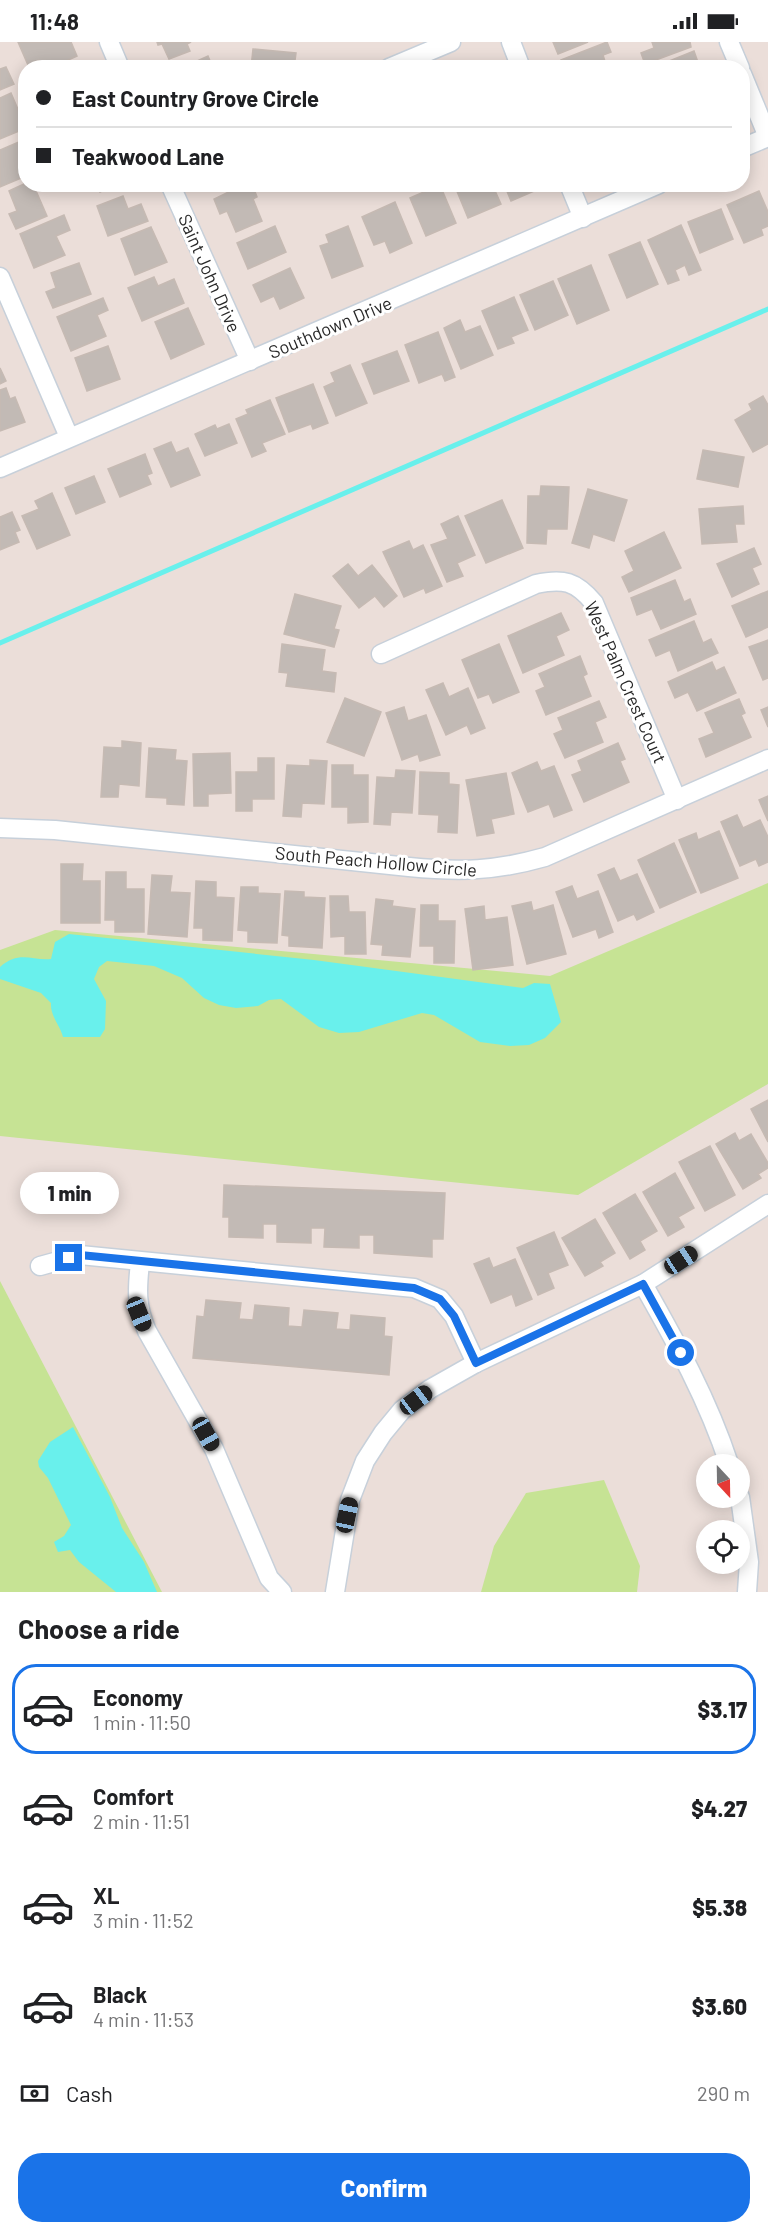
<!DOCTYPE html>
<meta charset="utf-8">
<style>
:root{--surface:#fff;--page:#f2f2f2;--text:#202124;--muted:#757577;--line:#e0e0e0;--accent:#1a73e8}
body{margin:0;font-family:Barlow,sans-serif;background:var(--page);color:var(--text);height:100vh;display:flex;flex-direction:column;font-size:22px;white-space:nowrap}
*{box-sizing:border-box;margin:0}
p{font-size:20px;color:var(--muted)}
.icon{flex:none;width:33px;height:33px;fill:none;stroke:currentColor;stroke-width:2;stroke-linecap:round;stroke-linejoin:round}
.map{position:relative;height:1550px;overflow:hidden}
.side{display:flex;flex-direction:column;background:var(--surface);flex:1}
.side>*{flex:none}
.banner{position:absolute;left:18px;top:18px;width:732px;height:132px;border-radius:24px;box-shadow:0 3px 15px #0003;display:grid;align-content:center;height:132px;padding:0 18px;background:var(--surface)}
.needle{width:39px;rotate:158deg}
.fabs{position:absolute;left:696px;top:1412px;display:grid;gap:12px}
.fabs a{display:grid;place-items:center;width:54px;height:54px;border-radius:50%;background:var(--surface);box-shadow:0 3px 15px #0003;font-size:30px}
.end{position:absolute;width:27px;height:27px;margin:-14px;border:8px solid #1a73e8;background:#fff;box-shadow:0 0 0 3px #fff}
.from{border-radius:50%}
.bubble{position:absolute;height:42px;border-radius:21px;background:var(--surface);box-shadow:0 3px 15px #0003;font-size:20px;font-weight:800;line-height:42px;text-align:center}
.car{position:absolute;width:18px;height:36px;margin:-18px -9px;border-radius:8px;box-shadow:0 0 4px 2px #0007;background:linear-gradient(#222 24%,#8ab4d8 0 40%,#222 0 76%,#8ab4d8 0 86%,#222 0)}
.banner b{display:flex;align-items:center;gap:21px;height:57px;font-size:22px}
.banner b+b{border-top:2px solid var(--line)}
.banner i{width:15px;height:15px;background:var(--text)}
ul{padding:0;list-style:none}
li{display:flex;align-items:center;gap:18px;height:90px;margin:0 12px 9px;padding:0 6px;border:3px solid transparent;border-radius:24px}
li div{flex:1}
li b{display:block;font-size:22px}
li em{font-style:normal;font-weight:800}
li.on{border-color:var(--accent)}
li>.icon{width:54px;height:54px;stroke-width:1.5}
h2{padding:0 18px;font-size:27px;line-height:72px}
.pay{display:flex;align-items:center;gap:15px;height:66px;padding:0 18px;font-size:22px}
.pay p{margin-inline-start:auto}
.button{display:flex;gap:12px;margin-top:auto;padding:12px 18px}
.button a{flex:1;height:69px;border-radius:24px;background:var(--accent);color:#fff;font-size:24px;font-weight:800;line-height:69px;text-align:center}
.status{display:flex;justify-content:space-between;align-items:center;height:42px;padding:0 30px;background:var(--surface);direction:ltr}
.status svg{height:16px;fill:currentColor}
.map>svg:first-child{display:block}
.green{fill:#c6e394}
.water{fill:#69f0ec}
.lines{fill:none;stroke-linecap:round;stroke-linejoin:round}
.stream{stroke:#69f0ec;stroke-width:5}
.building{fill:#c2bab5;stroke:#c6bab3;stroke-width:1.5}
.minor-casing{stroke:#c7d0da;stroke-width:21}
.minor{stroke:#fff;stroke-width:18}
.route{stroke:#1a73e8;stroke-width:8}
.labels{text-anchor:middle;dominant-baseline:central;stroke-width:6;stroke-linejoin:round;paint-order:stroke}
.street-label{font-size:18px;fill:#282828;stroke:#fff}
</style>
<div class="status"><b>11:48</b><svg viewBox="0 0 49 12"><path d="M0 12V9h3v3zM5 12V6h3v6zM10 12V3h3v9zM15 12V0h3v12zM26 1h20v11H26zM47 4h2v5h-2z"/></svg></div>
<div class="map">
<svg width="768" height="1550" viewBox="0 0 768 1550">
<rect width="100%" height="100%" fill="#ebded9"/>
<g class="green">
<polygon points="768,841 768,1042 578,1153 0,1094 0,908 55,888 550,934"/>
<polygon points="0,1239 162,1550 0,1550"/>
<polygon points="604,1438 640,1524 637,1550 481,1550 494,1504 526,1451"/>
</g>
<g class="water">
<path d="M69 892 314 918 523 946 534 941 550 942 561 980 545 996 529 1003 510 1004 480 1000 434 973 422 971 359 990 339 991 319 985 281 957 269 958 258 964 236 966 219 963 204 956 182 936 154 924 107 919 99 925 94 937 106 959 105 987 100 995H63C60 983 50 974 51 961L41 951 0 937V925C19 908 32 919 51 917L55 900Z"/>
<polygon points="73,1385 110,1455 122,1486 144,1520 157,1550 116,1550 79,1520 70,1508 58,1510 54,1500 64,1494 71,1483 48,1436 39,1425 38,1419 50,1400"/>
</g>
<g class="lines">
<polyline class="stream" points="0,601 768,267"/>
</g>
<g class="building">
<polygon points="18,0 71,0 77,14 50,26 42,26 39,18 28,23"/>
<polygon points="157,0 191,0 187,2 190,9 169,17 162,2 158,3"/>
<polygon points="553,0 588,0 558,12"/>
<polygon points="607,0 611,10 603,13 607,26 564,26 561,18"/>
<polygon points="652,0 690,0 691,5 645,22 641,11 654,6"/>
<polygon points="253,7 296,11 294,26 251,26"/>
<polygon points="694,9 700,26 652,26"/>
<polygon points="208,14 213,26 182,26"/>
<polygon points="82,19 85,26 67,26"/>
<polygon points="6,25 14,42 0,48 0,27"/>
<polygon points="11,51 26,86 0,97 0,56"/>
<polygon points="26,97 26,134 0,145 0,108"/>
<polygon points="26,141 33,142 47,174 16,187 9,172 17,169 9,149"/>
<polygon points="97,142 118,142 100,150"/>
<polygon points="211,142 227,142 214,148"/>
<polygon points="245,142 252,142 257,155 253,157 262,179 236,190 227,169 220,172 214,157"/>
<polygon points="454,142 492,142 501,162 468,176"/>
<polygon points="504,142 540,142 541,146 511,159"/>
<polygon points="440,143 456,181 426,194 410,156"/>
<polygon points="759,149 768,170 768,184 761,187 763,193 744,201 727,163"/>
<polygon points="123,154 128,167 141,162 148,179 108,194 97,164"/>
<polygon points="395,160 412,201 390,211 385,199 374,203 362,175"/>
<polygon points="721,167 733,197 700,211 688,180"/>
<polygon points="64,173 70,188 56,194 65,213 34,226 20,192"/>
<polygon points="681,183 701,228 689,233 685,223 675,228 679,238 668,242 648,198"/>
<polygon points="275,184 286,210 248,227 237,201"/>
<polygon points="348,184 363,224 332,236 320,204 329,201 326,193"/>
<polygon points="151,185 167,220 135,233 121,197"/>
<polygon points="640,200 658,242 627,256 609,213"/>
<polygon points="79,221 91,252 53,266 46,250 56,246 51,231"/>
<polygon points="591,223 609,268 577,282 558,237"/>
<polygon points="290,226 304,256 280,267 274,254 261,260 253,243"/>
<polygon points="154,235 158,244 174,237 184,261 142,279 128,246"/>
<polygon points="553,239 568,273 535,288 520,253"/>
<polygon points="514,255 528,288 511,295 514,301 498,307 482,269"/>
<polygon points="103,256 108,268 97,273 106,294 71,309 57,275"/>
<polygon points="188,266 204,302 171,317 155,280"/>
<polygon points="460,278 465,290 480,284 493,313 461,327 444,286"/>
<polygon points="438,290 455,335 445,339 442,332 419,341 405,303"/>
<polygon points="108,304 120,337 87,349 75,316"/>
<polygon points="397,309 409,339 374,352 362,322"/>
<polygon points="350,323 367,361 336,374 324,345 335,340 331,331"/>
<polygon points="0,326 6,339 0,342"/>
<polygon points="313,342 328,381 313,387 311,382 289,390 276,356"/>
<polygon points="6,346 10,357 15,355 25,380 0,389 0,348"/>
<polygon points="763,354 768,363 768,402 753,410 735,378 752,368 749,362"/>
<polygon points="270,358 285,392 262,401 266,409 252,415 236,377 248,372 246,368"/>
<polygon points="229,382 237,401 205,414 195,392 215,383 217,387"/>
<polygon points="171,400 176,411 188,406 200,433 171,445 154,407"/>
<polygon points="703,408 744,415 738,445 697,437"/>
<polygon points="145,412 152,431 147,433 151,442 120,455 108,427"/>
<polygon points="94,434 105,460 76,472 65,446"/>
<polygon points="541,444 569,445 567,487 547,487 546,502 527,501 528,454 540,454"/>
<polygon points="588,447 627,458 614,499 593,492 589,506 572,501"/>
<polygon points="52,451 70,493 37,507 22,474 39,467 35,459"/>
<polygon points="502,458 523,506 486,521 465,474"/>
<polygon points="743,464 744,482 735,482 737,500 702,502 699,467"/>
<polygon points="12,470 20,488 15,490 19,500 0,508 0,475"/>
<polygon points="458,474 475,513 457,521 463,534 447,540 431,503 448,497 441,482"/>
<polygon points="664,490 681,526 629,550 622,535 634,529 625,509"/>
<polygon points="409,499 413,508 423,503 442,544 426,551 424,546 404,555 383,510"/>
<polygon points="754,506 761,522 752,526 759,542 732,555 717,522"/>
<polygon points="348,522 358,534 372,523 397,554 384,565 375,554 359,566 333,534"/>
<polygon points="675,538 684,560 690,557 696,572 661,587 652,567 637,573 631,556"/>
<polygon points="768,549 768,585 746,595 732,564"/>
<polygon points="295,552 341,564 334,587 339,588 334,605 284,592"/>
<polygon points="561,571 569,588 556,594 564,613 523,631 508,594"/>
<polygon points="694,579 703,601 711,597 718,611 678,629 670,608 656,614 649,598"/>
<polygon points="768,598 768,636 763,638 749,605"/>
<polygon points="282,602 325,608 322,629 336,631 334,650 286,644 288,631 279,630"/>
<polygon points="499,602 519,650 493,661 489,652 478,656 462,618"/>
<polygon points="580,614 587,632 583,634 591,654 546,673 536,649 545,645 539,632"/>
<polygon points="712,620 716,629 724,625 736,651 697,669 688,650 675,656 668,640"/>
<polygon points="443,641 449,655 468,646 485,686 471,692 467,683 446,693 426,648"/>
<polygon points="345,656 381,670 364,714 327,700"/>
<polygon points="739,657 745,671 741,673 751,695 706,715 699,697 714,691 705,671"/>
<polygon points="599,659 606,675 595,680 603,700 565,716 554,692 563,688 558,676"/>
<polygon points="404,665 408,679 426,673 440,713 420,719 418,712 402,718 386,671"/>
<polygon points="768,665 768,685 761,668"/>
<polygon points="122,699 141,701 139,744 119,742 118,755 101,755 104,705 122,706"/>
<polygon points="618,701 625,717 620,719 629,740 584,760 572,733 582,729 578,719"/>
<polygon points="149,706 176,708 175,718 187,719 184,763 167,762 167,756 146,755"/>
<polygon points="230,711 231,751 208,752 208,764 194,764 193,712"/>
<polygon points="258,716 274,716 274,757 252,757 252,769 236,769 236,730 258,730"/>
<polygon points="310,718 327,719 324,762 302,761 301,775 283,774 287,723 310,724"/>
<polygon points="537,720 541,729 554,724 572,768 554,775 549,762 528,770 512,731"/>
<polygon points="332,723 353,723 353,733 368,733 368,780 348,781 348,765 332,765"/>
<polygon points="396,728 415,729 412,771 391,770 390,783 374,782 377,735 395,736"/>
<polygon points="420,730 449,731 449,742 459,743 457,791 438,790 439,773 419,772"/>
<polygon points="506,731 514,772 491,777 494,791 477,794 466,738"/>
<polygon points="768,754 768,779 759,758"/>
<polygon points="737,773 743,786 760,778 768,795 768,820 759,824 756,817 740,824 721,780"/>
<polygon points="719,789 738,836 701,851 679,798 696,791 698,798"/>
<polygon points="674,801 696,850 660,866 638,818"/>
<polygon points="61,822 83,822 82,839 100,839 100,881 61,881"/>
<polygon points="614,826 620,839 637,832 654,870 637,878 634,872 618,879 598,833"/>
<polygon points="106,830 126,830 126,847 144,847 144,890 115,890 115,878 105,878"/>
<polygon points="152,833 172,834 170,850 190,851 187,895 148,892"/>
<polygon points="196,839 216,840 216,855 234,856 232,899 203,898 203,886 194,886"/>
<polygon points="572,844 577,857 598,849 613,890 599,896 596,887 573,895 556,850"/>
<polygon points="241,845 258,845 258,851 280,852 277,901 248,900 248,889 238,888"/>
<polygon points="285,849 304,850 304,855 325,856 322,906 289,904 289,894 282,893"/>
<polygon points="330,854 348,854 349,870 365,870 366,912 345,912 345,894 331,895"/>
<polygon points="376,857 393,859 392,864 415,867 410,915 382,913 383,903 371,902"/>
<polygon points="531,860 533,869 553,863 566,912 527,922 512,864"/>
<polygon points="421,863 438,863 438,879 455,879 454,921 434,921 434,904 420,904"/>
<polygon points="484,864 485,878 507,875 513,923 473,928 465,867"/>
<polygon points="768,1058 768,1100 751,1067"/>
<polygon points="735,1091 739,1099 751,1092 768,1121 768,1126 758,1132 761,1136 743,1147 716,1102"/>
<polygon points="710,1104 735,1153 705,1169 679,1120"/>
<polygon points="675,1131 694,1166 678,1175 684,1185 668,1194 643,1150"/>
<polygon points="224,1143 445,1151 443,1197 432,1197 432,1215 374,1211 374,1193 359,1193 359,1206 324,1205 325,1186 311,1186 311,1201 277,1200 277,1182 263,1182 263,1196 229,1195 229,1175 223,1175"/>
<polygon points="635,1152 657,1189 640,1199 645,1208 630,1217 603,1171"/>
<polygon points="595,1177 615,1211 600,1220 603,1224 585,1234 562,1196"/>
<polygon points="554,1190 568,1223 548,1231 554,1246 538,1253 517,1206"/>
<polygon points="489,1216 493,1226 515,1217 532,1257 516,1264 512,1252 491,1261 474,1222"/>
<polygon points="206,1258 241,1261 239,1277 253,1278 255,1263 289,1266 288,1284 302,1285 304,1268 338,1271 336,1287 350,1288 351,1273 385,1276 384,1294 392,1295 389,1333 193,1316 197,1274 204,1275"/>
</g>
<g class="lines">
<defs>
<g id="minor">
<polyline points="109,0 120,26"/>
<polyline points="511,0 521,26"/>
<polyline points="729,0 740,26"/>
<polyline points="389,26 451,0"/>
<polyline points="742,32 768,95"/>
<polyline points="742,106 768,95"/>
<polyline points="170,142 250,319"/>
<polyline points="569,142 583,176"/>
<polyline points="0,235 69,395"/>
<polyline points="0,426 659,142"/>
<path d="M381 612 536 542C563 536 576 539 594 561L677 758"/>
<path d="M0 786 55 788 409 825C460 830 496 829 545 815L768 717"/>
<path d="M140 1221C137 1247 136 1264 147 1289L214 1407 269 1536 282 1550"/>
<polyline points="40,1224 80,1213 414,1246 440,1257 454,1274 476,1321"/>
<path d="M643 1242C676 1300 708 1358 729 1422"/>
<polyline points="740,1455 749,1520 747,1550"/>
<polyline points="335,1550 350,1458 365,1419 383,1391 402,1368 430,1347 476,1321 643,1242 768,1162"/>
</g>
</defs>
<use href="#minor" class="minor-casing"/>
<use href="#minor" class="minor"/>
</g>
<g class="lines">
<polyline class="route" points="69,1216 80,1213 414,1246 440,1257 454,1274 476,1321 643,1242 681,1311"/>
</g>
<g class="labels">
<g class="street-label">
<text transform="translate(210 231) rotate(66)">Saint John Drive</text>
<text transform="translate(330 285) rotate(-23)">Southdown Drive</text>
<text transform="translate(626 640) rotate(66)">West Palm Crest Court</text>
<text transform="translate(376 819) rotate(5)">South Peach Hollow Circle</text>
</g>
</g>
</svg>
<div class="fabs">
<a><svg class="needle" viewBox="-14 -14 28 28"><path d="M0-13l5 13h-10z" fill="#e53935"/><path d="M0 13l5-13h-10z" fill="#757577"/></svg></a>
<a><svg class="icon" aria-label="locate" viewBox="0 0 24 24"><circle cx="12" cy="12" r="6"/><path d="M12 2v4M12 18v4M2 12h4M18 12h4"/></svg></a>
</div>
<i class="end from" style="left:681px;top:1311px"></i>
<i class="end" style="left:69px;top:1216px"></i>
<div class="bubble" style="left:20px;top:1130px;width:99px">1 min</div>
<i class="car" style="left:681px;top:1218px;rotate:57deg"></i>
<i class="car" style="left:139px;top:1272px;rotate:158deg"></i>
<i class="car" style="left:416px;top:1358px;rotate:53deg"></i>
<i class="car" style="left:206px;top:1392px;rotate:151deg"></i>
<i class="car" style="left:347px;top:1473px;rotate:12deg"></i>
<div class="banner">
<b><i class="from"></i>East Country Grove Circle</b>
<b><i></i>Teakwood Lane</b>
</div>
</div>
<section class="side">
<h2>Choose a ride</h2>
<ul>
<li class="on"><svg class="icon" aria-label="car" viewBox="0 0 24 24"><path d="M5 17H2v-5l4-1 3-4h7l3 4 3 1v5h-3M9 17h6M6 11h13"/><circle cx="7" cy="17" r="2"/><circle cx="17" cy="17" r="2"/></svg><div><b>Economy</b><p>1 min · 11:50</p></div><em>$3.17</em></li>
<li><svg class="icon" aria-label="car" viewBox="0 0 24 24"><path d="M5 17H2v-5l4-1 3-4h7l3 4 3 1v5h-3M9 17h6M6 11h13"/><circle cx="7" cy="17" r="2"/><circle cx="17" cy="17" r="2"/></svg><div><b>Comfort</b><p>2 min · 11:51</p></div><em>$4.27</em></li>
<li><svg class="icon" aria-label="car" viewBox="0 0 24 24"><path d="M5 17H2v-5l4-1 3-4h7l3 4 3 1v5h-3M9 17h6M6 11h13"/><circle cx="7" cy="17" r="2"/><circle cx="17" cy="17" r="2"/></svg><div><b>XL</b><p>3 min · 11:52</p></div><em>$5.38</em></li>
<li><svg class="icon" aria-label="car" viewBox="0 0 24 24"><path d="M5 17H2v-5l4-1 3-4h7l3 4 3 1v5h-3M9 17h6M6 11h13"/><circle cx="7" cy="17" r="2"/><circle cx="17" cy="17" r="2"/></svg><div><b>Black</b><p>4 min · 11:53</p></div><em>$3.60</em></li>
</ul>
<div class="pay"><svg class="icon" aria-label="cash" viewBox="0 0 24 24"><path d="M3 7h18v10H3z"/><circle cx="12" cy="12" r="2"/></svg>Cash<p>290 m</p></div>
<div class="button"><a>Confirm</a></div>
</section>
